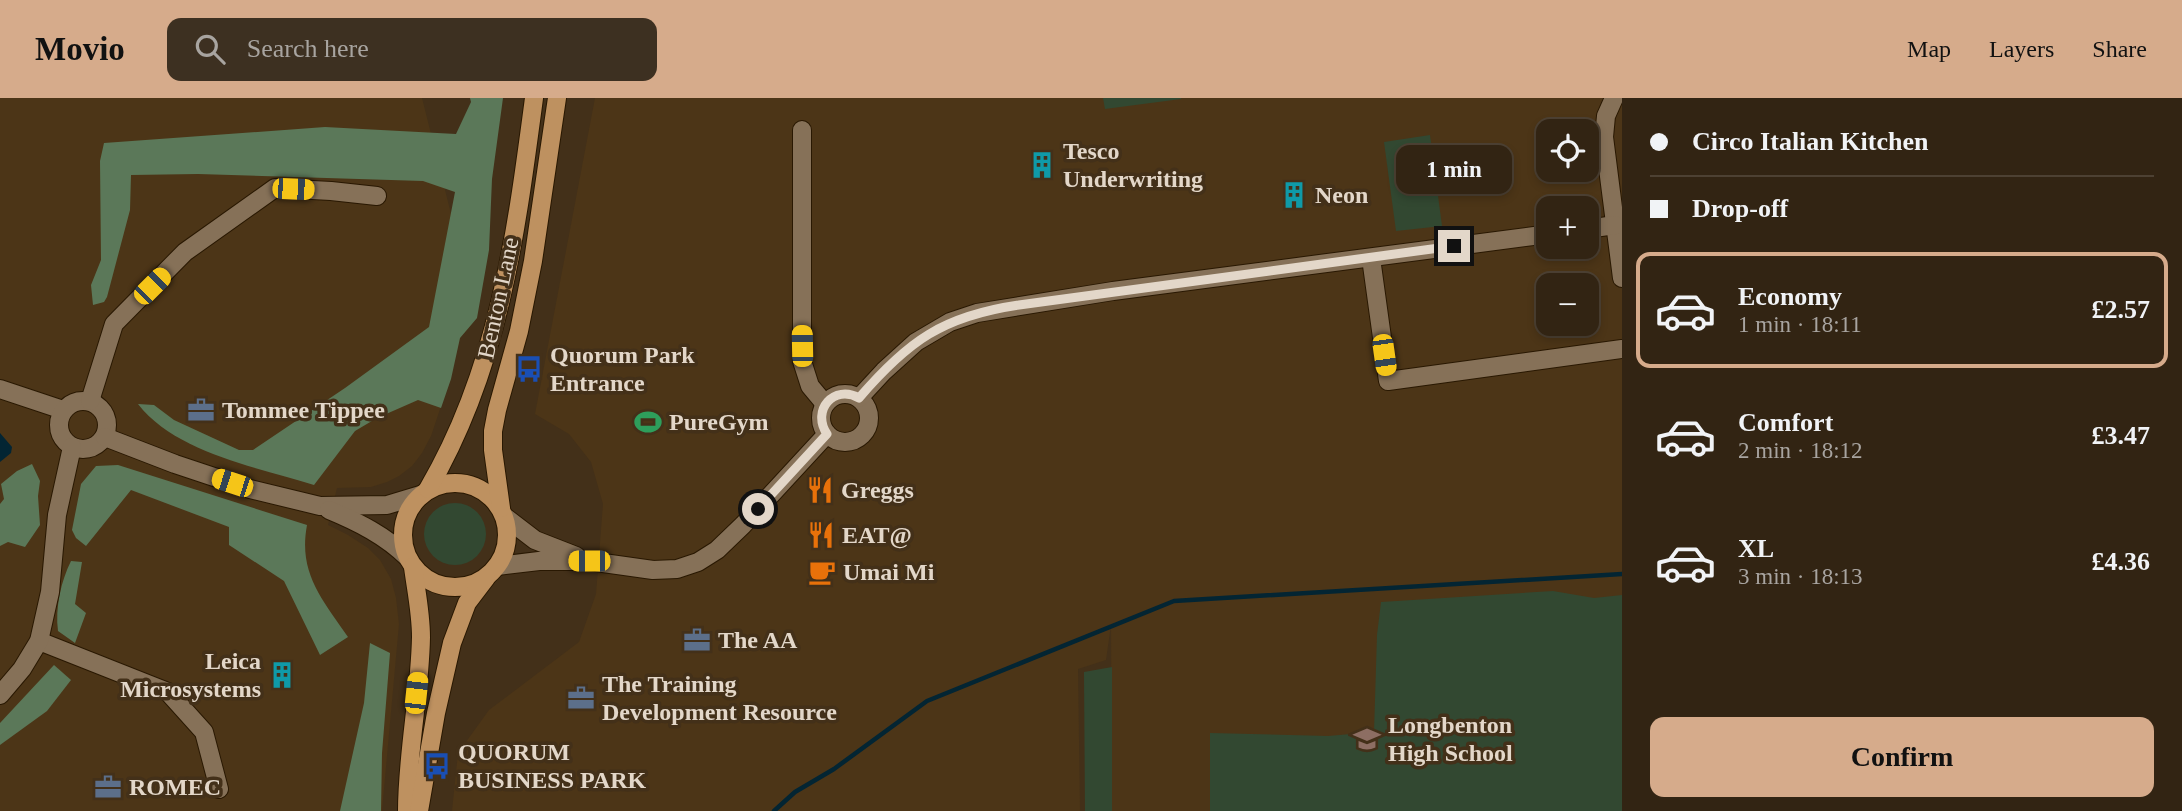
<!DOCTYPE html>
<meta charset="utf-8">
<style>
:root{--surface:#322413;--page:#3d3021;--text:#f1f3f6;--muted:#a8a4a0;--line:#4d4133;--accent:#d6ab8b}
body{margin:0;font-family:"Times New Roman",serif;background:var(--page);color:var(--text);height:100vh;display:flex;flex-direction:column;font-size:26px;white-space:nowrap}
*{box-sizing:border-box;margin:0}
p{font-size:23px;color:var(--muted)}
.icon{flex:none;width:38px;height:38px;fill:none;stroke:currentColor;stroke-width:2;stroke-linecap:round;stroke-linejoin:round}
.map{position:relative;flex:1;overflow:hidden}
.details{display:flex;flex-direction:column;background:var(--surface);width:560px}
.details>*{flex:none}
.hud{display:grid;align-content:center;height:154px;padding:0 28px;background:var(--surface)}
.fabs{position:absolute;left:1536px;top:21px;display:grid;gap:14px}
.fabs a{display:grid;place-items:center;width:63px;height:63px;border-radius:14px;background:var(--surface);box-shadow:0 4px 10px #0003,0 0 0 2px var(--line);font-size:35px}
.end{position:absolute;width:32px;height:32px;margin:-16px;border:9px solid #e3d7c9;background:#111;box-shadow:0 0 0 4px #111}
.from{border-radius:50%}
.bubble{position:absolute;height:49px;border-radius:14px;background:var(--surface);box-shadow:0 4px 10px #0003,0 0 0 2px var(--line);font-size:23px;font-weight:700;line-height:49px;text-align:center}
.car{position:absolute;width:21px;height:42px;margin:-21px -10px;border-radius:9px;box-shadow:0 0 5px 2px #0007;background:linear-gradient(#f5c518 24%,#345 0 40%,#f5c518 0 76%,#345 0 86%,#f5c518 0)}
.hud b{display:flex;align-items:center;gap:24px;height:66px;font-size:26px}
.hud b+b{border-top:2px solid var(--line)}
.hud i{width:18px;height:18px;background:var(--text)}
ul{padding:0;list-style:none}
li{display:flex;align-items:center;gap:21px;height:116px;margin:0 14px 10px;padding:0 14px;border:4px solid transparent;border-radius:14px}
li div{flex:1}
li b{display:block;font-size:26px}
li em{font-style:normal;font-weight:700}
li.selected{border-color:var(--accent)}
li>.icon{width:63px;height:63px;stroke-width:1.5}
.action{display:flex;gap:14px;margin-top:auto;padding:14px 28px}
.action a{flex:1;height:80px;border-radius:14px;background:var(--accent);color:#111;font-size:28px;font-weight:700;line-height:80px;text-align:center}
header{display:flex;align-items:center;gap:42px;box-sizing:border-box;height:98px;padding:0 35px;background:var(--accent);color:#111}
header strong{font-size:33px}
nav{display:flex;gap:38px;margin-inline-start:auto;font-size:24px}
.search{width:490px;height:63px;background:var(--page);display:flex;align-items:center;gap:18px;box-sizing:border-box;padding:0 24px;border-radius:14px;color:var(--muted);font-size:26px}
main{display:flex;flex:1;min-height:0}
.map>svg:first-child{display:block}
.built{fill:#4c3517;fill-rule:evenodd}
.green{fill:#324831}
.forest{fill:#5b7859}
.water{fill:#032533}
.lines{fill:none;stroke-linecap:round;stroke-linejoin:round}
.stream{stroke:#032533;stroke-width:4.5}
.minor-casing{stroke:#291802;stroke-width:20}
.major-casing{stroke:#291802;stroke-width:20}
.minor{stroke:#867158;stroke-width:18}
.major{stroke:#be9160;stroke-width:18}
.route{stroke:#e3d7c9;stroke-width:9}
.labels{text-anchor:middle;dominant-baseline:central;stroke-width:7;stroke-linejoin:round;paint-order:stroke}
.poi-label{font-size:24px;font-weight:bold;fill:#e3d7c9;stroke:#433019;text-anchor:start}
.street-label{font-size:24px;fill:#e3d7c9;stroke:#433019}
</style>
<header>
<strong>Movio</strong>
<div class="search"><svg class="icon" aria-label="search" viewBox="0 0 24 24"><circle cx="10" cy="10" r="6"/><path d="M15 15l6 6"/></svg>Search here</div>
<nav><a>Map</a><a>Layers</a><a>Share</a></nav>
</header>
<main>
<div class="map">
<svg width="1622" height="713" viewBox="0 0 1622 713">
<rect width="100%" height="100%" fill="#433019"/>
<g class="built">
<polygon points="0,0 422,0 477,220 460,240 450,281 431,338 422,355 412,368 399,378 387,384 371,389 337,390 328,427 348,437 368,450 380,462 391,481 396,500 399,526 382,713 0,713"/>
<path d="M595 0H1622V713H1112L1111 527 1106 562 1078 571 1080 713H452L458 655 489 612 579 544 596 496 603 406 591 364 569 336 535 316ZM1549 33H1587V72H1549ZM1549 110H1587V149H1549ZM1549 187H1587V226H1549Z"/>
</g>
<g class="green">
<polygon points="1103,0 1181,0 1181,1 1105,11"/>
<polygon points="1430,37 1442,128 1396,133 1384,44"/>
<circle cx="455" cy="436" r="31"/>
<polygon points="1553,493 1594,500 1622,497 1622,713 1210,713 1210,635 1328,638 1374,634 1377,537 1381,504"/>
<polygon points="1112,569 1112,713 1085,713 1084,574"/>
</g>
<g class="forest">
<path d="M470 0H503L492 81 489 152 477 220 460 240 451 281 441 310 418 302 377 320 355 333 314 387C257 369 176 355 138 306L154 307 174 322 239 352H253L345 290 429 229 455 94 423 83 198 76 131 77 130 112 107 199 104 204 93 207 91 187 101 162 100 63 104 45 325 29 456 36 471 4Z"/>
<polygon points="32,366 40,383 38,398 40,427 25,449 8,444 0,448 0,406 4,401 1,386 17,373"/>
<path d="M118 367 307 427C298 475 322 501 348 539L320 557 284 483 229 447V429L131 392 86 448 76 440 72 432 81 386 96 368Z"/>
<path d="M71 463 82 464 75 506 86 515 75 545 58 533C55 510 61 483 71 463Z"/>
<polygon points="370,545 390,555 382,655 381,713 340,713 364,605"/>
<polygon points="54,567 71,582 47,613 0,647 0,625"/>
</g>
<polygon class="water" points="0,335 12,349 11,355 0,364"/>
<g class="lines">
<polyline class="stream" points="774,713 795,694 834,671 927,603 1174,503 1622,476"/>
<defs>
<g id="minor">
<polyline points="1614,0 1606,18 1604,39 1622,180"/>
<polyline points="802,32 802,263 810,288 825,306"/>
<polyline points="1587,131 1615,127"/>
<polyline points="1371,160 1388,283 1622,251"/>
<polyline points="0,291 63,312"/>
<circle cx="845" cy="320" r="24"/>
<polyline points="859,300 884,273 916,244 950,224 977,215 1113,193 1549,136"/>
<circle cx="83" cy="327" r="24"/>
<polyline points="90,303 114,226 185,154 275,90 331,93 377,98"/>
<polyline points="105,339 175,366 250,391 320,408 387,407 420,397"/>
<path d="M329 412C358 424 386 438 408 460"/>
<polyline points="505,419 535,442 576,458"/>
<polyline points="497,468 539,463 589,463 653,472 677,471 698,464 717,452 743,427 827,336"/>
<polyline points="39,543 168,594 204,634 219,691"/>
<polyline points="0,597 22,571 39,543 50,494 57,417 72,349"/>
</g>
<g id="major">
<circle cx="455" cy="437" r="52"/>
<path d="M428 391C499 270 516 136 534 0"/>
<polyline points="501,410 493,352 493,333 497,312 519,233 533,163 557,0"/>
<path d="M407 713C407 655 420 597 421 539 421 515 416 492 413 469"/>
<polyline points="419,713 436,615 452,545 467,505 486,480"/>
</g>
</defs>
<use href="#minor" class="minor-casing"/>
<use href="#major" class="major-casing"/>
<use href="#minor" class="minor"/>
<use href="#major" class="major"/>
</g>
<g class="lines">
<path class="route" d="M758 411 827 336C811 312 834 286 859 300 908 243 943 218 1019 207L1454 148"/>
</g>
<defs>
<symbol id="building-bare" viewBox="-9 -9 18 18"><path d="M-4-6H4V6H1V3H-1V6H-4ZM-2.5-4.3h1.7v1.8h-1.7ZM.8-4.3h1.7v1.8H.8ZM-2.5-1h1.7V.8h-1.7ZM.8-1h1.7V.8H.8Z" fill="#0f9aa8" stroke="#433019" stroke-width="2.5" paint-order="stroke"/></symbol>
<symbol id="bus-bare" viewBox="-9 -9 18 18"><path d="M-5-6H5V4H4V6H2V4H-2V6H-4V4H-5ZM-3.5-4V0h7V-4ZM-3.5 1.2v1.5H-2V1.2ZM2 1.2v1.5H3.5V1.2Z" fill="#1a4fb4" stroke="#433019" stroke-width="2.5" paint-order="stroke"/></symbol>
<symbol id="office-bare" viewBox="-9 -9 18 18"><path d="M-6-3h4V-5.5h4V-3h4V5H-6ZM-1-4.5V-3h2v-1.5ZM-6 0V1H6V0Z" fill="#5c6f8a" stroke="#433019" stroke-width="2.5" paint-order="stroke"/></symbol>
<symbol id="stadium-bare" viewBox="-9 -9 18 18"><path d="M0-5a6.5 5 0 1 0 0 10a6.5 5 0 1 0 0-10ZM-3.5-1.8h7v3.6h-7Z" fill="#2e9e5b" stroke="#433019" stroke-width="2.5" paint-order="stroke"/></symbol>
<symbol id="restaurant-bare" viewBox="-9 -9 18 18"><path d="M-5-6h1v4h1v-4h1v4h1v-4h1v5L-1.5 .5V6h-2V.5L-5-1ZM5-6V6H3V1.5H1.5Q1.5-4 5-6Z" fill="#e8710a" stroke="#433019" stroke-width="2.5" paint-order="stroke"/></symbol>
<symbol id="cafe-bare" viewBox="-9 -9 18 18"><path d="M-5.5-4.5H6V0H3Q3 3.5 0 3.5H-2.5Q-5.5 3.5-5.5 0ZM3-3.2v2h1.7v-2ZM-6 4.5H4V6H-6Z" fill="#e8710a" stroke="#433019" stroke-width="2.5" paint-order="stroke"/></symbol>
<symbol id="school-bare" viewBox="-9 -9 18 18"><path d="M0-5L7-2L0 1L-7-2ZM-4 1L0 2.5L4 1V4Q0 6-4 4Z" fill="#8d6e63" stroke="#433019" stroke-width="2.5" paint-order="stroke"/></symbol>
</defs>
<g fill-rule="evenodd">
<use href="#building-bare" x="1023" y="48" width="38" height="38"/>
<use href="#building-bare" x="1275" y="78" width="38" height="38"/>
<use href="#bus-bare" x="510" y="252" width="38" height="38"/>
<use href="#office-bare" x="182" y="293" width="38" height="38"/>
<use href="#stadium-bare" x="629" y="305" width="38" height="38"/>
<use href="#restaurant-bare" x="801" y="373" width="38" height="38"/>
<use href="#restaurant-bare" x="802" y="418" width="38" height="38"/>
<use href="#cafe-bare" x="803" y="455" width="38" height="38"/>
<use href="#office-bare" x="678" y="523" width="38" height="38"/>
<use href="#building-bare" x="263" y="558" width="38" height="38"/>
<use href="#office-bare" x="562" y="581" width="38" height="38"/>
<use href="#school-bare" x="1348" y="622" width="38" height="38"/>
<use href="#bus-bare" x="418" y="649" width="38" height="38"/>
<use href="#office-bare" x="89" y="670" width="38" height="38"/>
</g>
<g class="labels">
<g class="poi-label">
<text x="1063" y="53">Tesco<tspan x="1063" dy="28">Underwriting</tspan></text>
<text x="1315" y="97">Neon</text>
<text x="550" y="257">Quorum Park<tspan x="550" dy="28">Entrance</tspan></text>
<text x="222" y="312">Tommee Tippee</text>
<text x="669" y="324">PureGym</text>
<text x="841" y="392">Greggs</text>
<text x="842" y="437">EAT@</text>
<text x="843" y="474">Umai Mi</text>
<text x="718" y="542">The AA</text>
<text x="261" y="563" text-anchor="end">Leica<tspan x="261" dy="28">Microsystems</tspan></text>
<text x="602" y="586">The Training<tspan x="602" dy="28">Development Resource</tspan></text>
<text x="1388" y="627">Longbenton<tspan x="1388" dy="28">High School</tspan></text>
<text x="458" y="654">QUORUM<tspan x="458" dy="28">BUSINESS PARK</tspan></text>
<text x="129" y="689">ROMEC</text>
</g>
<g class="street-label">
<text transform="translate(498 200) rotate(-78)">Benton Lane</text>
</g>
</g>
</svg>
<div class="fabs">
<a><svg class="icon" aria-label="locate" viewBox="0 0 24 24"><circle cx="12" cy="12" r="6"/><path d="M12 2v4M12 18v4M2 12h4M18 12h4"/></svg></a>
<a>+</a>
<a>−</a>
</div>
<i class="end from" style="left:758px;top:411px"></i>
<i class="end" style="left:1454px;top:148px"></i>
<div class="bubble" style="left:1396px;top:47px;width:116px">1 min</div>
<i class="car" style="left:293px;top:91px;rotate:92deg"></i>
<i class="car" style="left:152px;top:188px;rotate:45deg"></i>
<i class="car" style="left:802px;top:248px;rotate:359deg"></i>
<i class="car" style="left:1384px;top:257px;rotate:172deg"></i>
<i class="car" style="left:232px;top:385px;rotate:288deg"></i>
<i class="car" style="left:589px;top:463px;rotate:270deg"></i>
<i class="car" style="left:416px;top:595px;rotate:6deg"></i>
</div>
<section class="details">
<div class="hud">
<b><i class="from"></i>Circo Italian Kitchen</b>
<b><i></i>Drop-off</b>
</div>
<ul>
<li class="selected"><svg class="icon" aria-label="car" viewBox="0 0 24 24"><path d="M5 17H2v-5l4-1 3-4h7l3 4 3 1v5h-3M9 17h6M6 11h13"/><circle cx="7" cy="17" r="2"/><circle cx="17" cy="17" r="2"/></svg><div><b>Economy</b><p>1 min · 18:11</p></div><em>£2.57</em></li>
<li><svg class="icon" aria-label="car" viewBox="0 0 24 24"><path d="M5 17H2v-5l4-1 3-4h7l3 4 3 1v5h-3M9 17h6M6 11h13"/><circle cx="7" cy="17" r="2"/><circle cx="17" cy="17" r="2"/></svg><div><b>Comfort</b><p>2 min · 18:12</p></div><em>£3.47</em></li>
<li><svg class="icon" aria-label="car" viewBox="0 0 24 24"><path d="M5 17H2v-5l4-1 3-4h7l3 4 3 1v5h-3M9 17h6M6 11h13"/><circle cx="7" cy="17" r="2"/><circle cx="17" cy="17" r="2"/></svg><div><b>XL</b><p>3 min · 18:13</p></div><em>£4.36</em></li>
</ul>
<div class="action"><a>Confirm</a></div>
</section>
</main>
